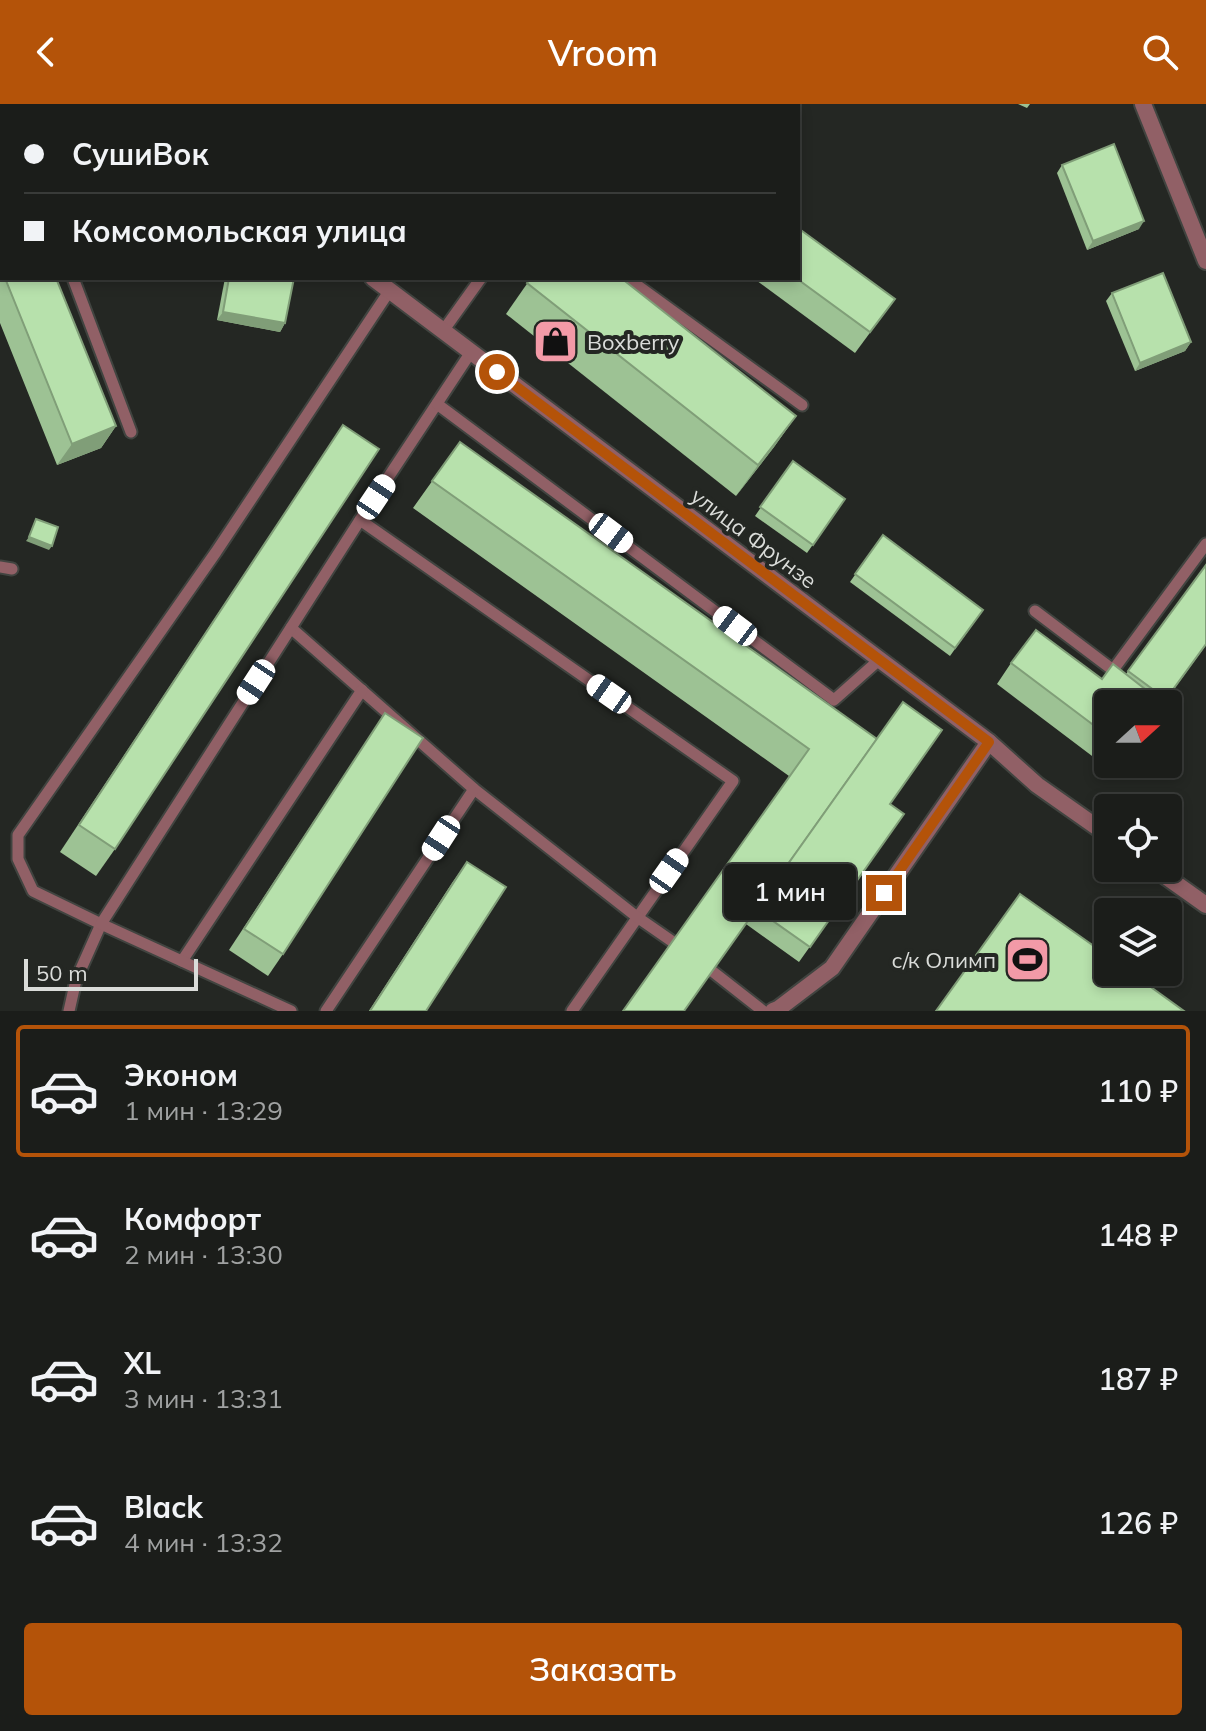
<!DOCTYPE html>
<html lang="ru">
<meta charset="utf-8">
<style>
:root{--surface:#1b1d1a;--page:#242623;--text:#f1f3f6;--muted:#a0a2a2;--line:#393b39;--accent:#b45309}
body{margin:0;font-family:Mulish,sans-serif;background:var(--page);color:var(--text);height:100vh;display:flex;flex-direction:column;font-size:30px;white-space:nowrap}
*{box-sizing:border-box;margin:0}
p{font-size:26px;color:var(--muted)}
.icon{flex:none;width:44px;height:44px;fill:none;stroke:currentColor;stroke-width:2;stroke-linecap:round;stroke-linejoin:round}
.map{position:relative;height:907px;overflow:hidden}
.side{display:flex;flex-direction:column;background:var(--surface);flex:1}
.side>*{flex:none}
.hud{position:absolute;left:0px;top:0px;width:800px;height:176px;box-shadow:0 4px 12px #0003,0 0 0 2px var(--line);display:grid;align-content:center;height:176px;padding:0 24px;background:var(--surface)}
.needle{width:52px;rotate:69deg}
.buttons{position:absolute;left:1094px;top:586px;display:grid;gap:16px}
.buttons a{display:grid;place-items:center;width:88px;height:88px;border-radius:8px;background:var(--surface);box-shadow:0 4px 12px #0003,0 0 0 2px var(--line);font-size:40px}
.scale{position:absolute;left:24px;bottom:20px;width:174px;box-sizing:border-box;padding-left:8px;border:4px solid #dadcd9;border-top:0;font-size:22px;line-height:28px;white-space:nowrap;color:#dadcd9;-webkit-text-stroke:6px #242723;paint-order:stroke}
.end{position:absolute;width:36px;height:36px;margin:-18px;border:10px solid #b45309;background:#fff;box-shadow:0 0 0 4px #fff}
.from{border-radius:50%}
.bubble{position:absolute;height:56px;border-radius:8px;background:var(--surface);box-shadow:0 4px 12px #0003,0 0 0 2px var(--line);font-size:26px;font-weight:600;line-height:56px;text-align:center}
.car{position:absolute;width:24px;height:48px;margin:-24px -12px;border-radius:10px;box-shadow:0 0 6px 2px #0007;background:linear-gradient(#fff 24%,#345 0 40%,#fff 0 76%,#345 0 86%,#fff 0)}
.hud b{display:flex;align-items:center;gap:28px;height:76px;font-size:30px}
.hud b+b{border-top:2px solid var(--line)}
.hud i{width:20px;height:20px;background:var(--text)}
ul{padding:14px 0 0;list-style:none}
li{display:flex;align-items:center;gap:24px;height:132px;margin:0 16px 12px;padding:0 8px;border:4px solid transparent;border-radius:8px}
li div{flex:1}
li b{display:block;font-size:30px}
li em{font-style:normal;font-weight:600}
li.current{border-color:var(--accent)}
li>.icon{width:72px;height:72px;stroke-width:1.5}
.primary-button{display:flex;gap:16px;margin-top:auto;padding:16px 24px}
.primary-button a{flex:1;height:92px;border-radius:8px;background:var(--accent);color:#fff;font-size:32px;font-weight:600;line-height:92px;text-align:center}
header{display:flex;justify-content:space-between;align-items:center;height:104px;padding:0 24px;background:var(--accent);color:#fff;font-size:36px;font-weight:600}
.map>svg:first-child{display:block}
.lines{fill:none;stroke-linecap:round;stroke-linejoin:round}
.service-casing{stroke:#414440;stroke-width:15}
.minor-casing{stroke:#414440;stroke-width:20}
.service{stroke:#916066;stroke-width:11}
.minor{stroke:#916066;stroke-width:16}
.wall{fill:#9dc294}
.shaded-wall{fill:#809e78}
.building{fill:#b7e1ac;stroke:#809e78;stroke-width:2}
.route{stroke:#b45309;stroke-width:10}
.labels{text-anchor:middle;dominant-baseline:central;stroke-width:8;stroke-linejoin:round;paint-order:stroke}
.poi-label{font-size:22px;fill:#dadcd9;stroke:#242723;text-anchor:start}
.street-label{font-size:22px;fill:#dadcd9;stroke:#242723}
</style>
<header><svg class="icon" aria-label="back" viewBox="0 0 24 24"><path d="M15 5l-7 7 7 7"/></svg>Vroom<svg class="icon" aria-label="search" viewBox="0 0 24 24"><circle cx="10" cy="10" r="6"/><path d="M15 15l6 6"/></svg></header>
<div class="map">
<svg width="1206" height="907" viewBox="0 0 1206 907">
<rect width="100%" height="100%" fill="#242723"/>
<g class="lines">
<defs>
<g id="service">
<polyline points="489,0 491,2"/>
<polyline points="633,0 636,2"/>
<polyline points="170,2 175,0"/>
<polyline points="0,41 2,40"/>
<polyline points="73,174 131,328"/>
<polyline points="627,174 802,301"/>
<polyline points="443,227 481,174"/>
<polyline points="471,248 360,416 733,677 572,907"/>
<polyline points="437,300 834,596 879,556"/>
<polyline points="0,463 12,465"/>
<polyline points="1035,507 1113,566 1206,440"/>
<polyline points="291,524 474,685 637,813 673,838"/>
<polyline points="182,857 362,586"/>
<polyline points="712,867 763,907"/>
<polyline points="69,907 76,876 101,820 33,787 18,755 18,731 216,448 390,186"/>
<polyline points="291,907 101,820 360,416"/>
<polyline points="326,907 474,685"/>
</g>
<g id="minor">
<polyline points="265,0 266,2"/>
<polyline points="1143,0 1206,157"/>
<polyline points="373,174 989,638 1037,681 1108,731"/>
<polyline points="1154,764 1206,801"/>
<polyline points="773,907 778,905 832,864 989,638"/>
</g>
</defs>
<use href="#service" class="service-casing"/>
<use href="#minor" class="minor-casing"/>
<use href="#service" class="service"/>
<use href="#minor" class="minor"/>
</g>
<g class="wall">
<polygon points="1018,0 1030,0 1027,4"/>
<polygon points="1062,61 1139,125 1087,146 1057,69"/>
<polygon points="2,106 2,174 56,174 116,322 101,344 57,361 0,219 0,107"/>
<polygon points="225,174 294,174 285,219 280,228 217,216"/>
<polygon points="531,174 796,312 774,343 736,392 506,210"/>
<polygon points="753,174 798,174 895,195 855,249"/>
<polygon points="1112,189 1191,238 1185,247 1135,267 1106,197"/>
<polygon points="343,321 115,745 96,772 60,748"/>
<polygon points="460,338 890,700 904,710 799,858 746,820 789,672 413,404"/>
<polygon points="793,357 845,395 807,449 755,412"/>
<polygon points="883,431 983,506 950,552 850,478"/>
<polygon points="1206,461 1206,541 1163,600 1108,600 1108,646 1100,658 997,580 1011,559 1102,575 1126,570"/>
<polygon points="385,609 283,850 268,872 229,846"/>
<polygon points="467,758 426,907 369,907 452,779"/>
</g>
<g class="shaded-wall">
<polygon points="33,0 48,0 43,2 28,2"/>
<polygon points="1144,117 1139,125 1087,146 1093,137"/>
<polygon points="223,208 285,219 280,228 217,216"/>
<polygon points="1191,238 1185,247 1135,267 1140,259"/>
<polygon points="796,312 774,343 736,392 758,361"/>
<polygon points="116,322 101,344 57,361 72,340"/>
<polygon points="29,433 52,442 49,446 26,437"/>
</g>
<g class="building">
<polygon points="16,0 33,0 28,2 17,2"/>
<polygon points="330,0 386,0 386,2 331,2"/>
<polygon points="1114,40 1144,117 1093,137 1062,61"/>
<polygon points="2,106 2,165 0,160 0,107"/>
<polygon points="798,124 895,195 870,228 796,174 798,174"/>
<polygon points="1163,169 1191,238 1140,259 1112,189"/>
<polygon points="5,174 56,174 116,322 72,340"/>
<polygon points="229,174 294,174 285,219 223,208"/>
<polygon points="531,174 621,174 796,312 758,361 527,179"/>
<polygon points="343,321 379,345 115,745 79,721"/>
<polygon points="460,338 877,635 684,907 623,907 809,645 432,377"/>
<polygon points="793,357 845,395 813,441 760,403"/>
<polygon points="36,415 58,423 52,442 29,433"/>
<polygon points="883,431 983,506 955,544 855,470"/>
<polygon points="1206,461 1206,540 1166,595 1128,567"/>
<polygon points="1036,526 1102,575 1113,560 1150,589 1142,600 1108,600 1108,632 1011,559"/>
<polygon points="903,598 942,626 890,700 904,710 810,843 756,805"/>
<polygon points="385,609 423,634 283,850 244,825"/>
<polygon points="467,758 506,783 426,907 370,907"/>
<polygon points="1020,790 1108,852 1108,868 1130,868 1184,907 936,907"/>
</g>
<g class="lines">
<polyline class="route" points="497,268 989,638 884,789"/>
</g>
<defs>
<symbol id="shop-square" viewBox="-11 -11 22 22"><rect x="-9" y="-9" width="18" height="18" rx="4" fill="#f39aa7" stroke="#242723"/><path d="M-5-2.5h2.3a2.7 3.5 0 0 1 5.4 0H5L5.5 6h-11ZM-1.5-2.5h3a1.5 2.3 0 0 0-3 0Z" fill="#111"/></symbol>
<symbol id="stadium-square" viewBox="-11 -11 22 22"><rect x="-9" y="-9" width="18" height="18" rx="4" fill="#f39aa7" stroke="#242723"/><path d="M0-5a6.5 5 0 1 0 0 10a6.5 5 0 1 0 0-10ZM-3.5-1.8h7v3.6h-7Z" fill="#111"/></symbol>
</defs>
<g fill-rule="evenodd">
<use href="#shop-square" x="530" y="212" width="51" height="51"/>
<use href="#stadium-square" x="1002" y="830" width="51" height="51"/>
</g>
<g class="labels">
<g class="poi-label">
<text x="587" y="238">Boxberry</text>
<text x="996" y="856" text-anchor="end">с/к Олимп</text>
</g>
<g class="street-label">
<text transform="translate(754 434) rotate(37)">улица Фрунзе</text>
</g>
</g>
</svg>
<div class="buttons">
<a><svg class="needle" viewBox="-14 -14 28 28"><path d="M0-13l5 13h-10z" fill="#e53935"/><path d="M0 13l5-13h-10z" fill="#a0a2a2"/></svg></a>
<a><svg class="icon" aria-label="locate" viewBox="0 0 24 24"><circle cx="12" cy="12" r="6"/><path d="M12 2v4M12 18v4M2 12h4M18 12h4"/></svg></a>
<a><svg class="icon" aria-label="layers" viewBox="0 0 24 24"><path d="M12 4l9 5-9 5-9-5zM3 14l9 5 9-5"/></svg></a>
</div>
<div class="scale">50 m</div>
<i class="end from" style="left:497px;top:268px"></i>
<i class="end" style="left:884px;top:789px"></i>
<div class="bubble" style="left:724px;top:760px;width:132px">1 мин</div>
<i class="car" style="left:376px;top:393px;rotate:34deg"></i>
<i class="car" style="left:611px;top:429px;rotate:127deg"></i>
<i class="car" style="left:735px;top:522px;rotate:307deg"></i>
<i class="car" style="left:256px;top:578px;rotate:213deg"></i>
<i class="car" style="left:609px;top:590px;rotate:305deg"></i>
<i class="car" style="left:441px;top:734px;rotate:213deg"></i>
<i class="car" style="left:669px;top:767px;rotate:35deg"></i>
<div class="hud">
<b><i class="from"></i>СушиВок</b>
<b><i></i>Комсомольская улица</b>
</div>
</div>
<section class="side">
<ul>
<li class="current"><svg class="icon" aria-label="car" viewBox="0 0 24 24"><path d="M5 17H2v-5l4-1 3-4h7l3 4 3 1v5h-3M9 17h6M6 11h13"/><circle cx="7" cy="17" r="2"/><circle cx="17" cy="17" r="2"/></svg><div><b>Эконом</b><p>1 мин · 13:29</p></div><em>110 ₽</em></li>
<li><svg class="icon" aria-label="car" viewBox="0 0 24 24"><path d="M5 17H2v-5l4-1 3-4h7l3 4 3 1v5h-3M9 17h6M6 11h13"/><circle cx="7" cy="17" r="2"/><circle cx="17" cy="17" r="2"/></svg><div><b>Комфорт</b><p>2 мин · 13:30</p></div><em>148 ₽</em></li>
<li><svg class="icon" aria-label="car" viewBox="0 0 24 24"><path d="M5 17H2v-5l4-1 3-4h7l3 4 3 1v5h-3M9 17h6M6 11h13"/><circle cx="7" cy="17" r="2"/><circle cx="17" cy="17" r="2"/></svg><div><b>XL</b><p>3 мин · 13:31</p></div><em>187 ₽</em></li>
<li><svg class="icon" aria-label="car" viewBox="0 0 24 24"><path d="M5 17H2v-5l4-1 3-4h7l3 4 3 1v5h-3M9 17h6M6 11h13"/><circle cx="7" cy="17" r="2"/><circle cx="17" cy="17" r="2"/></svg><div><b>Black</b><p>4 мин · 13:32</p></div><em>126 ₽</em></li>
</ul>
<div class="primary-button"><a>Заказать</a></div>
</section>
